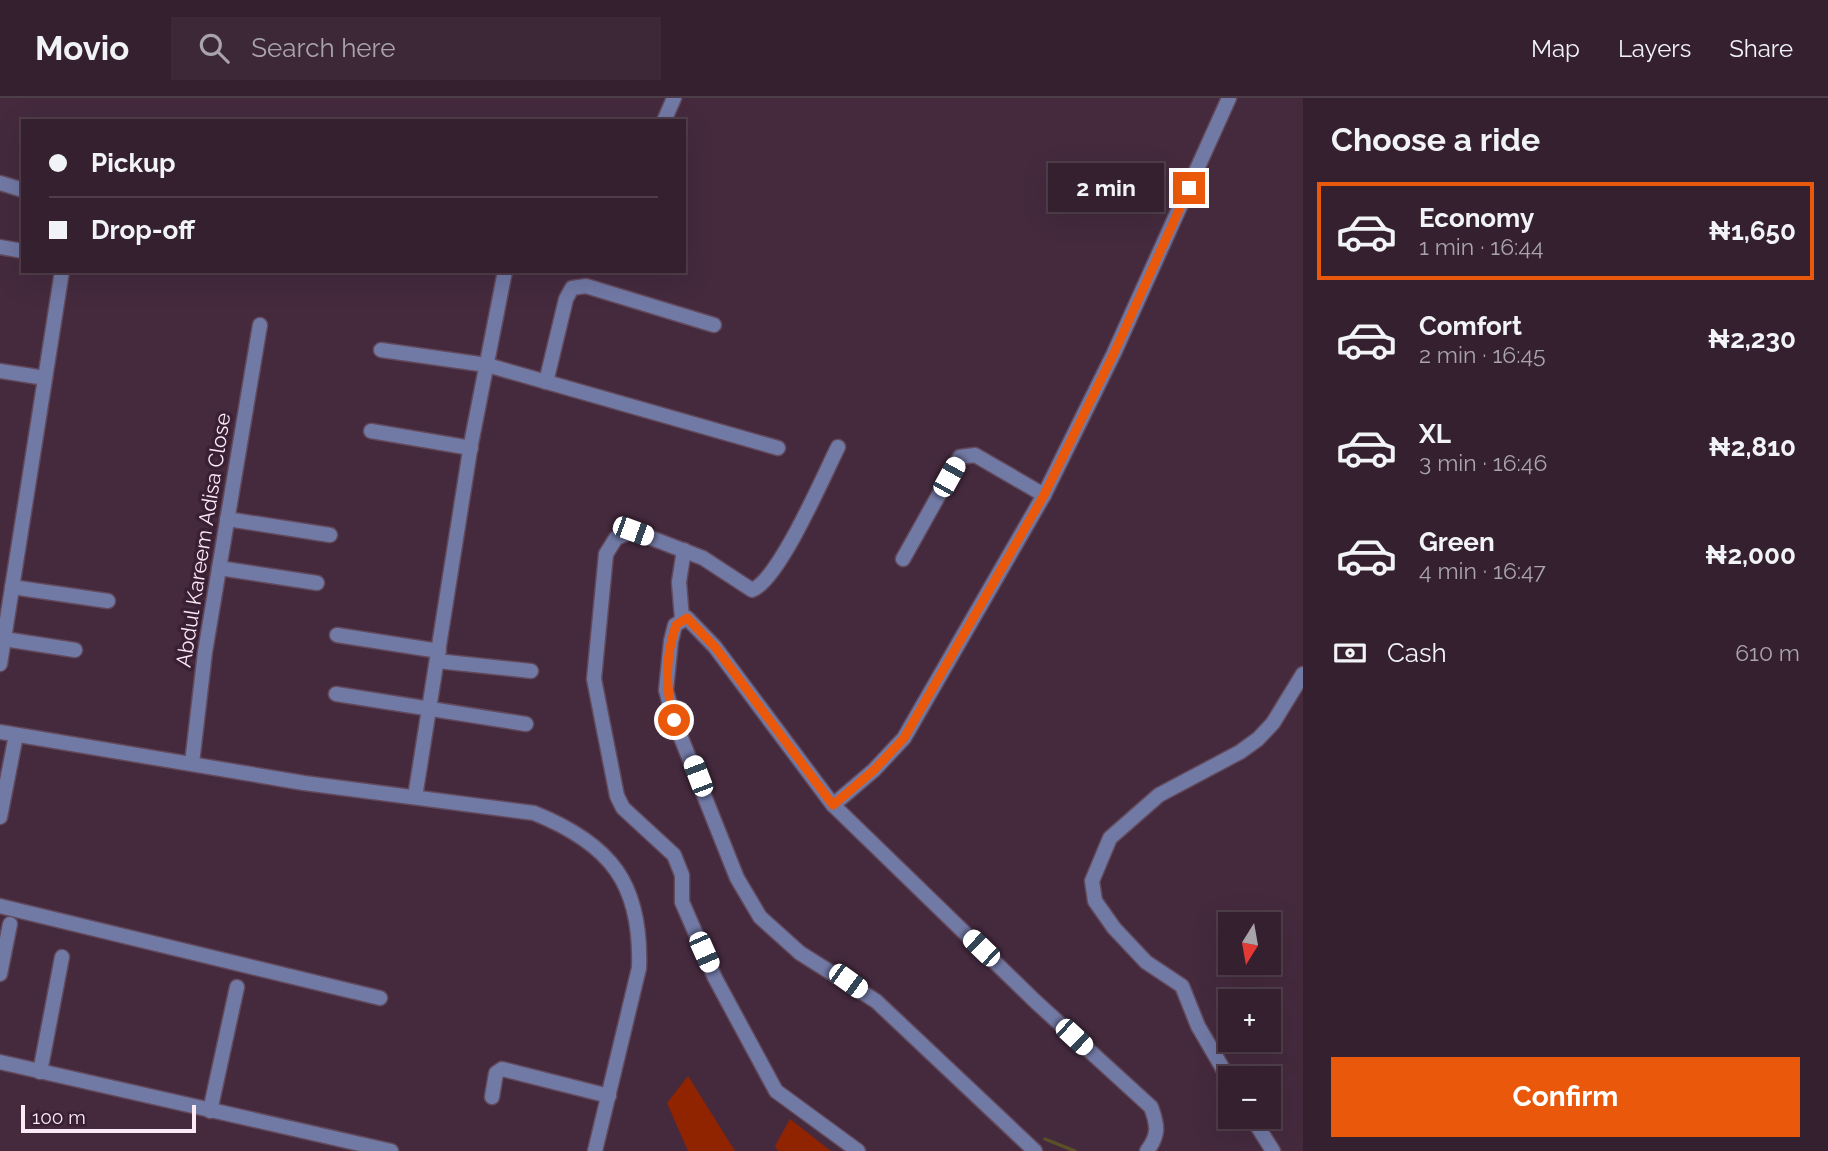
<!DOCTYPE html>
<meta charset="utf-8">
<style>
:root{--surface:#34202e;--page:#3c2836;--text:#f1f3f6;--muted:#a9a3aa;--line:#4e3e4a;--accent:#ea580c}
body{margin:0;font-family:Raleway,sans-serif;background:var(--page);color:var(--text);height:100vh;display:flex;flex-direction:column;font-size:26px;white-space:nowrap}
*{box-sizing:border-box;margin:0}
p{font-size:23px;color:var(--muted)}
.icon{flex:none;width:38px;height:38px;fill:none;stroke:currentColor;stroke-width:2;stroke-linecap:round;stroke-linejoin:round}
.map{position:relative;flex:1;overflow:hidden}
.panel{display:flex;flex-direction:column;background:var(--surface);width:525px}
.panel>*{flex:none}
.hud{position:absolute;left:21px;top:21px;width:665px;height:154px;border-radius:0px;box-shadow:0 7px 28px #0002,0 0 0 2px var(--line);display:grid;align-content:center;height:154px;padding:0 28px;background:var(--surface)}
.needle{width:46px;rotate:191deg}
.buttons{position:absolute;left:1218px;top:814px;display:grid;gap:14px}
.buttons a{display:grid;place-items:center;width:63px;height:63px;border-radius:0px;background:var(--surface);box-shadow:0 7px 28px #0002,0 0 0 2px var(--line);font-size:35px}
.scale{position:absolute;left:21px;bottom:18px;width:175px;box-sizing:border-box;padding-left:7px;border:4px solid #fceaf7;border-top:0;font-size:19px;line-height:24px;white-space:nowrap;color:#fceaf7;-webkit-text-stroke:5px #3a2034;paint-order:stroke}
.end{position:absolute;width:32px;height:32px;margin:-16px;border:9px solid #ea580c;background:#fff;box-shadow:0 0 0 4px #fff}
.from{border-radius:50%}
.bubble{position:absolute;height:49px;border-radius:0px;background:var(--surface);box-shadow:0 7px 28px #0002,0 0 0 2px var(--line);font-size:23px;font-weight:700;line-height:49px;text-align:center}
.car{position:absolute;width:21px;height:42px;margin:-21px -10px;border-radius:9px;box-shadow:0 0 5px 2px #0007;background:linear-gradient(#fff 24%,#345 0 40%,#fff 0 76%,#345 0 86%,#fff 0)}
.hud b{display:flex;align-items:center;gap:24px;height:66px;font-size:26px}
.hud b+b{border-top:2px solid var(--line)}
.hud i{width:18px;height:18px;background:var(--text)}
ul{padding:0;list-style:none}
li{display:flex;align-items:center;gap:21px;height:98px;margin:0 14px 10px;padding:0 14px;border:4px solid transparent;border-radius:0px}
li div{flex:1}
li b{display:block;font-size:26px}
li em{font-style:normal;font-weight:700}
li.current{border-color:var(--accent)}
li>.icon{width:63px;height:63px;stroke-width:1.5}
h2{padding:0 28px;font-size:32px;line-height:84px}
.pay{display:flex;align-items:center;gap:18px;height:77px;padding:0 28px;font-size:26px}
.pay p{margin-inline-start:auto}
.button{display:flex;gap:14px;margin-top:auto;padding:14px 28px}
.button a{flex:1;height:80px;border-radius:0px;background:var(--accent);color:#fff;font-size:28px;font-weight:700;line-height:80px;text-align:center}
header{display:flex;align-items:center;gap:42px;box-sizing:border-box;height:98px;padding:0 35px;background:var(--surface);border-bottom:2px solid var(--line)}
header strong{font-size:33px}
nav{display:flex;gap:38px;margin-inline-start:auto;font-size:24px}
.search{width:490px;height:63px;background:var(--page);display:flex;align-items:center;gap:18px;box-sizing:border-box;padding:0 24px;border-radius:0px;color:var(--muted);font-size:26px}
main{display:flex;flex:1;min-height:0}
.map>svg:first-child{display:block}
.green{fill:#902300}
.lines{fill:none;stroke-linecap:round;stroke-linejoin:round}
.stream{stroke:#5b5128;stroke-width:3.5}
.minor-casing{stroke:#62495c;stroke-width:17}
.minor{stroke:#7179a5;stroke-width:14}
.route{stroke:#ea580c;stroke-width:9}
.labels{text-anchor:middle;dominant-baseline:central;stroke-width:7;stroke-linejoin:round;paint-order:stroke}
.street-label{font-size:21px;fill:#fceaf7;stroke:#3a2034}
</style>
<header>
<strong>Movio</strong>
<div class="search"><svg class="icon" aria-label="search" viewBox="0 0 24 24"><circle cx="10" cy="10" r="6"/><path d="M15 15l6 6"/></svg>Search here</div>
<nav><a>Map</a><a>Layers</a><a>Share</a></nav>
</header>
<main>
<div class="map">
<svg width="1303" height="1053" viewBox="0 0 1303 1053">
<rect width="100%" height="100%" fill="#452a3e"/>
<g class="green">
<polygon points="688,978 735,1053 688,1053 667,1005"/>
<polygon points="790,1021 831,1053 778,1053 775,1048"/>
</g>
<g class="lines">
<polyline class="stream" points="1045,1041 1075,1053"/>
<defs>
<g id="minor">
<polyline points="664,23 674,0"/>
<polyline points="0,85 23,92"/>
<polyline points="0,149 23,153"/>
<polyline points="381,252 487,267 778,350"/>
<polyline points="0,273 45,280"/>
<polyline points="546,284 566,201 572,190 586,188 714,227"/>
<polyline points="371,333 471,350"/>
<path d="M838 349C823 379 779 482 752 492L703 460 633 433 616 440 606 456 594 581 617 698 623 710 674 757 682 777V804L715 880 776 993 858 1053"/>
<polyline points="227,421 330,437"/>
<polyline points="903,461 960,359 975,357 1044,397"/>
<polyline points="219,470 317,485"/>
<polyline points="12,489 108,503"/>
<polyline points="682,521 679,484 684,452"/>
<polyline points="337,537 439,553"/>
<polyline points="4,541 75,552"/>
<polyline points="437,563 531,573"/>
<polyline points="0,566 62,173"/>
<polyline points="336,596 526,626"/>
<path d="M0 634 304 685 534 715C611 746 642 786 639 870L595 1053"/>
<polyline points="192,665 205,554 260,227"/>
<polyline points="415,699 471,346 505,173"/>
<polyline points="833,707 874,672 904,640 1044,397 1114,255 1229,0"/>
<polyline points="0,719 16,637"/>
<polyline points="0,808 380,900"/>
<polyline points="0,876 10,826"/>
<polyline points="0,964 391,1053"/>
<polyline points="40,974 62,859"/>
<polyline points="1230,983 1198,928 1182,888 1146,864 1114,830 1095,803 1092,783 1110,740 1159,697 1240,654 1258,641 1273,625 1303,576"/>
<polyline points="492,999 496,975 502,971 609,998"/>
<polyline points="210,1013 237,889"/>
<polyline points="1251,1018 1273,1053"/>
<path d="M1035 1053 876 903 800 855 760 819 737 780 674 622 666 592 671 543 675 527 687 520 715 549 833 707 1036 904 1151 1009C1158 1028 1159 1037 1147 1053"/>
</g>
</defs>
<use href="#minor" class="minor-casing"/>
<use href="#minor" class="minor"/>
</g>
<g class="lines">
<path class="route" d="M674 622C665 589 665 560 676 527L687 520 715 549 833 707 874 672 904 640 1044 397 1114 255 1189 90"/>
</g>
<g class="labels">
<g class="street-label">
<text transform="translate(203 442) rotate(-81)">Abdul Kareem Adisa Close</text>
</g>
</g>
</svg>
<div class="buttons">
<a><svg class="needle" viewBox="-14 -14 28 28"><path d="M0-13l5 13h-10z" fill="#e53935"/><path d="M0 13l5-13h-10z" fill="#a9a3aa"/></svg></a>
<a>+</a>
<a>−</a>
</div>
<div class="scale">100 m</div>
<i class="end from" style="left:674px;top:622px"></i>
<i class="end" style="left:1189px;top:90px"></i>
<div class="bubble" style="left:1048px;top:65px;width:116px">2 min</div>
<i class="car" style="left:949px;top:379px;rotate:29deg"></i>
<i class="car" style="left:633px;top:433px;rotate:110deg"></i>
<i class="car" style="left:698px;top:678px;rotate:339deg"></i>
<i class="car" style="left:981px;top:850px;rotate:314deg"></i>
<i class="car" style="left:704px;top:854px;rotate:156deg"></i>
<i class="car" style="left:848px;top:883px;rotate:126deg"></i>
<i class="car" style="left:1074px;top:939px;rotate:133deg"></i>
<div class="hud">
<b><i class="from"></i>Pickup</b>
<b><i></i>Drop-off</b>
</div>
</div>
<section class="panel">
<h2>Choose a ride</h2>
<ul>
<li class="current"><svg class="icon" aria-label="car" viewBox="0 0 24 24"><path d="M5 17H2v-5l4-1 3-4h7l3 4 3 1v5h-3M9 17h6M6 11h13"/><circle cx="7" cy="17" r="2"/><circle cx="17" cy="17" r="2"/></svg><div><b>Economy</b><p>1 min · 16:44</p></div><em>₦1,650</em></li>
<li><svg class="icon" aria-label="car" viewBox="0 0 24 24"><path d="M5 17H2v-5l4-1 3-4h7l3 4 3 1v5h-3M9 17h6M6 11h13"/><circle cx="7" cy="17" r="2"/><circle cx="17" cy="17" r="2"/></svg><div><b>Comfort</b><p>2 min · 16:45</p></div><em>₦2,230</em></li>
<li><svg class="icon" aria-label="car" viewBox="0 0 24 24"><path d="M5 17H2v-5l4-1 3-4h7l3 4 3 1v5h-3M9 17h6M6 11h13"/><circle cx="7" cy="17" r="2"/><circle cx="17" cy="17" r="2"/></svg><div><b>XL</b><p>3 min · 16:46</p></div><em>₦2,810</em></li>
<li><svg class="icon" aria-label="car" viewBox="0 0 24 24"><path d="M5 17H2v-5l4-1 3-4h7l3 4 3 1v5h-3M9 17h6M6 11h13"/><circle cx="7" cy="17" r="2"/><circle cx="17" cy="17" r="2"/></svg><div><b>Green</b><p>4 min · 16:47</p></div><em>₦2,000</em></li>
</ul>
<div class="pay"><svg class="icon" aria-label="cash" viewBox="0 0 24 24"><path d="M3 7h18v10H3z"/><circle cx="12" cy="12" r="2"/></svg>Cash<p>610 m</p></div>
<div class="button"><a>Confirm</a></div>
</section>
</main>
